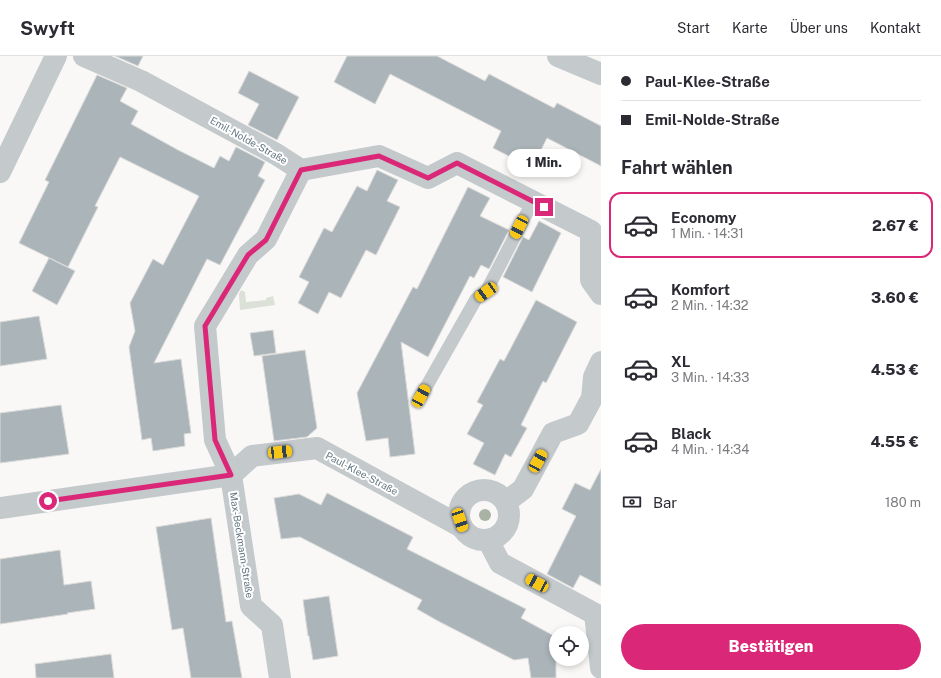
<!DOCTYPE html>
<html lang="de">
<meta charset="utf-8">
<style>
:root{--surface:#fff;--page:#f2f2f3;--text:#2b2b33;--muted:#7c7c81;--line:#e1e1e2;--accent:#db2777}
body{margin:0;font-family:"Public Sans",sans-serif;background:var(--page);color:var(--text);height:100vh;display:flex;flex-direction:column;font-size:15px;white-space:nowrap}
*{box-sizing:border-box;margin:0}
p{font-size:13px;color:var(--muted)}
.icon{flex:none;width:22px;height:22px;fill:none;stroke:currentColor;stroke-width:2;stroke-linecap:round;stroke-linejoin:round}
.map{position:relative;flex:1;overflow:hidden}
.drawer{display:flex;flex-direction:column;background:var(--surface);width:340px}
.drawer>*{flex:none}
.hud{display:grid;align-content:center;height:88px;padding:0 20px;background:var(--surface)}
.fabs{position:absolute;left:549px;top:570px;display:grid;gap:8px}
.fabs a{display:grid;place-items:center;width:40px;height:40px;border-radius:50%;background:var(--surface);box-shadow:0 2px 6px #0003;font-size:20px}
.end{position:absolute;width:18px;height:18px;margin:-9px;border:5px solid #db2777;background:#fff;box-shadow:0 0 0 2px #fff}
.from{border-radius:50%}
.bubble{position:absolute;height:28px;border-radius:14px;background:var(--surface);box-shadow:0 2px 6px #0003;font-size:13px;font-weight:800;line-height:28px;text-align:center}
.car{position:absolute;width:12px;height:24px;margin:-12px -6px;border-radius:5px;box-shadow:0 0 3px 1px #0007;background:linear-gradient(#f5c518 24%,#345 0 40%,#f5c518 0 76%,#345 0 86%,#f5c518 0)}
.hud b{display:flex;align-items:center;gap:14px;height:38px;font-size:15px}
.hud b+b{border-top:1px solid var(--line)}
.hud i{width:10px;height:10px;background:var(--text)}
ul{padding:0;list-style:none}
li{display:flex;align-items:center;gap:12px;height:66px;margin:0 8px 6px;padding:0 12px;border:2px solid transparent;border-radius:12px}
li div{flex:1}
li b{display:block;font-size:15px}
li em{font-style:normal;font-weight:800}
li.active{border-color:var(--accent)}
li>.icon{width:36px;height:36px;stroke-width:1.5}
h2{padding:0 20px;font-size:18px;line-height:48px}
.pay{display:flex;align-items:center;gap:10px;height:44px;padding:0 20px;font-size:15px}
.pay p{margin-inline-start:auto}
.action{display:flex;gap:8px;margin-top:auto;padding:8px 20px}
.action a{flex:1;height:46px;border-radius:24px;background:var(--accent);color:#fff;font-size:16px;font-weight:800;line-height:46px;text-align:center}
header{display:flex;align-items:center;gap:24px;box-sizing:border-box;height:56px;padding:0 20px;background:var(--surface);border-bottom:1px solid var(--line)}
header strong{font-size:19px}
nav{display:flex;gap:22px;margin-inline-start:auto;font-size:14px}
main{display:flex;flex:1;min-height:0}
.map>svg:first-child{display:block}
.green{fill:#dbe1d7}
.building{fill:#abb5b9;stroke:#dadad8}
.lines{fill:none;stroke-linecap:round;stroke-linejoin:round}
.service{stroke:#c4c9cc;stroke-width:13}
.minor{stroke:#c4c9cc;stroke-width:22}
.tertiary{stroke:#c4c9cc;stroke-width:22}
.tree{fill:#a9b3a5}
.route{stroke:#db2777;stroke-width:5}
.labels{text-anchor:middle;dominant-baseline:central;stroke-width:4;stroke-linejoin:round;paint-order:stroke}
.street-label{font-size:10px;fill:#637782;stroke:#fff}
</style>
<header>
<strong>Swyft</strong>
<nav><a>Start</a><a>Karte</a><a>Über uns</a><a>Kontakt</a></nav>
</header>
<main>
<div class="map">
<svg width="601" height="622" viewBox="0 0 601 622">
<rect width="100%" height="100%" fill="#f9f8f6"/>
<polygon class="green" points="241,234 245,236 246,246 266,244 266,242 273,240 275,249 240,254 239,238"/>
<g class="building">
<polygon points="115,0 143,0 138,10"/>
<polygon points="347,0 437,0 485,25 489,18 554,52 557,47 601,70 601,110 547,82 532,112 493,92 501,75 390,18 375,48 334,26"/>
<polygon points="249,15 299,41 277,84 248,69 259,48 238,37"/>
<polygon points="97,19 127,32 120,45 138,55 131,68 178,94 214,112 220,100 229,105 236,91 265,106 258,120 265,124 220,209 207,203 154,307 181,303 191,377 184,378 185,390 153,395 151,382 142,384 129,291 135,275 130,247 153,203 163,209 199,140 120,101 95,150 98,151 68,211 19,187 49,126 45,124"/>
<polygon points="377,114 398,124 387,145 400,151 376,199 366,194 341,242 329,236 318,258 298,247 309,226 299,221 324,172 332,176 357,130 367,135"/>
<polygon points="468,131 490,142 480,160 509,174 489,213 481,209 474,222 470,220 428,301 401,286 415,398 390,401 388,382 366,385 357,337 413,231 417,233"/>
<polygon points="539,165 561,177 532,236 503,221 523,181 529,184"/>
<polygon points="49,202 75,215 57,249 32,235"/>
<polygon points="536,244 577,266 546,327 543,325 521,369 527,372 511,401 505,398 495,419 473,408 484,387 467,378 483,349 477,346 500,303 504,305"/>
<polygon points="39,260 47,303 0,310 0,266"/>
<polygon points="273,274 276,297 254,300 250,277"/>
<polygon points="305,294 317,372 307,381 274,385 262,300"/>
<polygon points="61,349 69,398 0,407 0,357"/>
<polygon points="601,413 601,530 580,519 573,532 547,518 576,460 562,453 575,427 590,434"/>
<polygon points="327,437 413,481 407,493 526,553 521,562 556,581 556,622 531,622 528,602 514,604 438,565 417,553 422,544 300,481 281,483 274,442 299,438 321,449"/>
<polygon points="211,462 226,566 232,565 242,622 191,622 183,572 172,574 156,471"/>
<polygon points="60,494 64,529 91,525 95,553 67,557 68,558 0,568 0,503"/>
<polygon points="329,540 338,600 313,604 309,580 308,580 303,544"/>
<polygon points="111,598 114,622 36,622 35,608"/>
</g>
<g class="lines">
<polyline class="service" points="421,340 476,243 486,236 533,145"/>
<g class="minor">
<polyline points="84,0 141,25 276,98 301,114 379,100 428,122 457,107 591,175 591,224 601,238"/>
<polyline points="0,116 56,0"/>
<circle cx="484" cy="459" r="25"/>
<polyline points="506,446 523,433 553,377 578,368 592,342 594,321 601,306"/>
<polyline points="0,452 231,419 252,400 317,392 462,471"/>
<polyline points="488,484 500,507 595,558 601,612"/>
<polyline points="280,622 272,569 251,550 231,419 215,384 205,270 248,199 266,183 301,114"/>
</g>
<polyline class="tertiary" points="558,0 601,18"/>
</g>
<circle class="tree" cx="485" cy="459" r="6"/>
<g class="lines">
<polyline class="route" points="48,445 231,419 215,384 205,270 248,199 266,184 301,114 379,100 428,122 457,107 544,151"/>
</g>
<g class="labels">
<g class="street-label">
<text transform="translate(249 84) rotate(29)">Emil-Nolde-Straße</text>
<text transform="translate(362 417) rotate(28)">Paul-Klee-Straße</text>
<text transform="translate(242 489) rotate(81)">Max-Beckmann-Straße</text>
</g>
</g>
</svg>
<div class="fabs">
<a><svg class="icon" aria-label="locate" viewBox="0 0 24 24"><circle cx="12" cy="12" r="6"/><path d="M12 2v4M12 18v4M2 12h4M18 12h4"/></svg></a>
</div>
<i class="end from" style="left:48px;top:445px"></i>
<i class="end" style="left:544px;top:151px"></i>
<div class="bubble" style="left:507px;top:93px;width:74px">1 Min.</div>
<i class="car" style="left:519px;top:171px;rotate:207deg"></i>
<i class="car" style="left:486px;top:236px;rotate:235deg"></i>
<i class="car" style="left:421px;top:340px;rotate:29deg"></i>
<i class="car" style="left:280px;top:396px;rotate:84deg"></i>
<i class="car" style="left:538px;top:405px;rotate:29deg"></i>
<i class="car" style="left:460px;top:464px;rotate:161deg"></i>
<i class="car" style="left:537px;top:527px;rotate:298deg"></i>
</div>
<section class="drawer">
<div class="hud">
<b><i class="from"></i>Paul-Klee-Straße</b>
<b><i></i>Emil-Nolde-Straße</b>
</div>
<h2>Fahrt wählen</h2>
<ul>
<li class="active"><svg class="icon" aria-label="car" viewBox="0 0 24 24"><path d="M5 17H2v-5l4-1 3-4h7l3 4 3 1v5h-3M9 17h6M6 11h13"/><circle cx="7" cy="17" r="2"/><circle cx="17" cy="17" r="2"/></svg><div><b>Economy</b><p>1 Min. · 14:31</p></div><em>2.67 €</em></li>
<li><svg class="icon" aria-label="car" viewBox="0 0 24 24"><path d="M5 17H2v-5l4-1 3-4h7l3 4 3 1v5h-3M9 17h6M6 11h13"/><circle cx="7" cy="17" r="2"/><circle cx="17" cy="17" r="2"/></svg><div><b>Komfort</b><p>2 Min. · 14:32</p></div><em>3.60 €</em></li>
<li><svg class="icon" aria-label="car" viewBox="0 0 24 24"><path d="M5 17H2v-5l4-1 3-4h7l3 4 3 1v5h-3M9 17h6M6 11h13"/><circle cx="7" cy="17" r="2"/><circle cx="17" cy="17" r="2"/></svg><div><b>XL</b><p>3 Min. · 14:33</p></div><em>4.53 €</em></li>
<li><svg class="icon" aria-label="car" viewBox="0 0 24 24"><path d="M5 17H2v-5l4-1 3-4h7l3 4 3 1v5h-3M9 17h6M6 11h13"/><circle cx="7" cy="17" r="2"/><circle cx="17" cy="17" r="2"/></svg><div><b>Black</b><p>4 Min. · 14:34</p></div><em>4.55 €</em></li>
</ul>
<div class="pay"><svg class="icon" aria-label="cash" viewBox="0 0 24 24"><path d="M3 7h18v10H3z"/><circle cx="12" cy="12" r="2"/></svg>Bar<p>180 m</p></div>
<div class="action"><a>Bestätigen</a></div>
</section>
</main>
